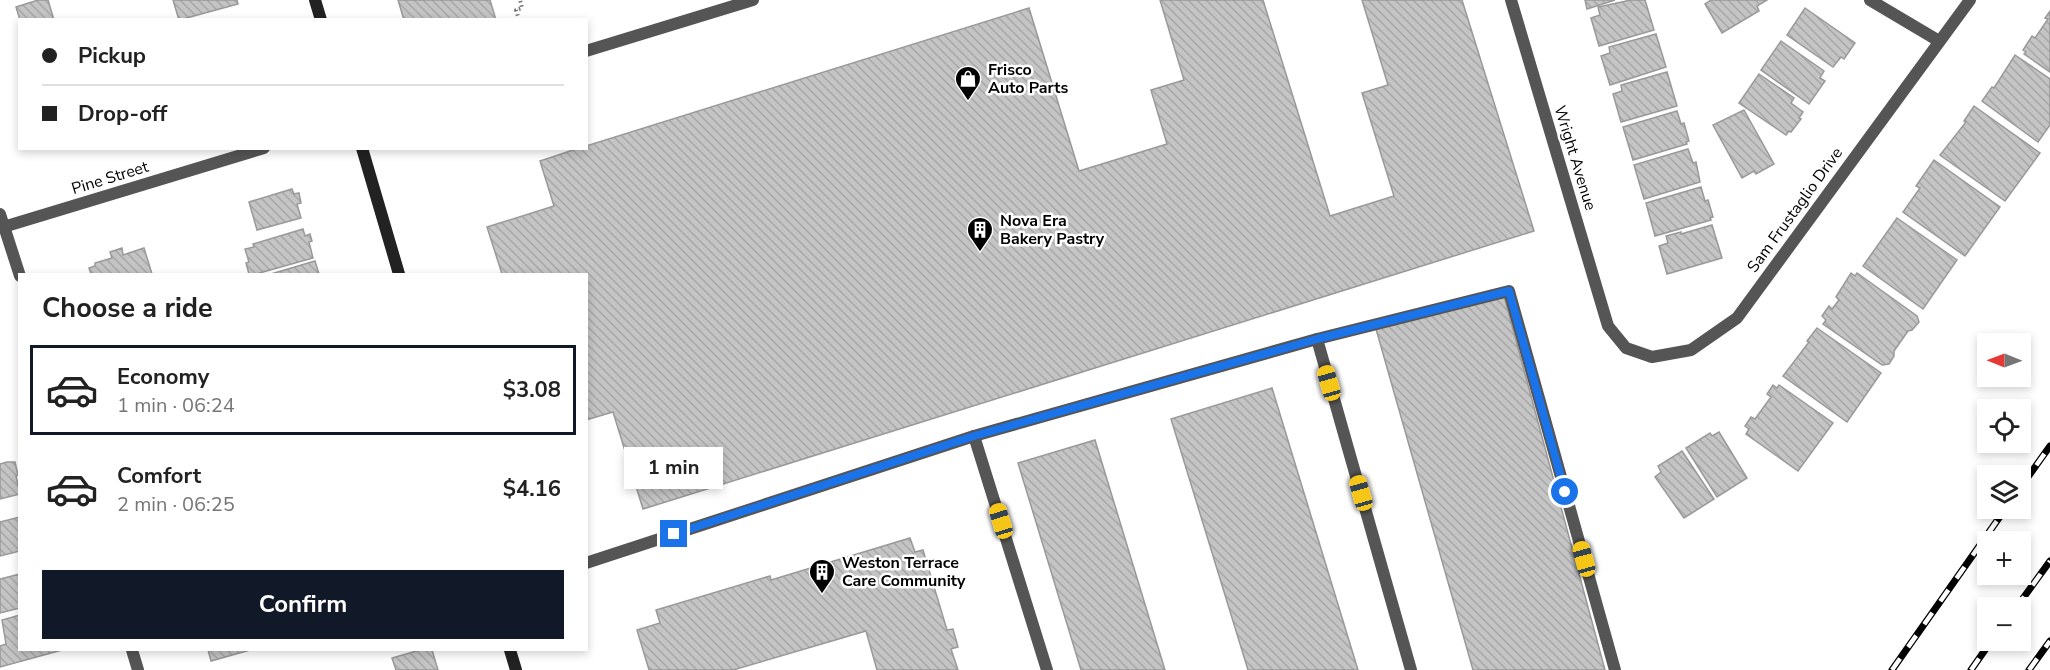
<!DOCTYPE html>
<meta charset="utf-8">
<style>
:root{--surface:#fff;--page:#f6f6f6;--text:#222;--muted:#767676;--line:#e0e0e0;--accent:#111827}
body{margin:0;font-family:"Nunito Sans",sans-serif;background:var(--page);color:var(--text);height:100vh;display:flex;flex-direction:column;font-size:22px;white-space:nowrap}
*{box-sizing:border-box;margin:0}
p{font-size:20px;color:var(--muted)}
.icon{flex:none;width:33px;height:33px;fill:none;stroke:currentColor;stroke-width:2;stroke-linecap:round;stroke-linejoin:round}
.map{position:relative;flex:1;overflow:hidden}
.side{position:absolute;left:18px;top:273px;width:570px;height:378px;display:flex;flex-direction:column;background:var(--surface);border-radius:0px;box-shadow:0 3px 9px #0003}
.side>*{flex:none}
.banner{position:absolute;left:18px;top:18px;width:570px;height:132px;border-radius:0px;box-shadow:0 3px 9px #0003;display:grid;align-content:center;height:132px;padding:0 24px;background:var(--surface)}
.needle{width:39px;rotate:271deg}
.tools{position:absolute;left:1977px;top:333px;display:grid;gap:12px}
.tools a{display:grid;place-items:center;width:54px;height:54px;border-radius:0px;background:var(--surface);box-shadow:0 3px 9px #0003;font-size:30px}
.end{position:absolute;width:27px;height:27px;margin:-14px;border:8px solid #1a73e8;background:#fff;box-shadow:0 0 0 3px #fff}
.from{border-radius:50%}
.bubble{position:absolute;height:42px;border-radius:0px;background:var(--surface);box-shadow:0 3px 9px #0003;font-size:20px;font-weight:700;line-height:42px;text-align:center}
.car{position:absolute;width:18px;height:36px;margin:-18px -9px;border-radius:8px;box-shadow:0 0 4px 2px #0007;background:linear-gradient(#f5c518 24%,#345 0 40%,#f5c518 0 76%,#345 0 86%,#f5c518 0)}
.banner b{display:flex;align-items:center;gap:21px;height:57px;font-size:22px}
.banner b+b{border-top:2px solid var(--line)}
.banner i{width:15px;height:15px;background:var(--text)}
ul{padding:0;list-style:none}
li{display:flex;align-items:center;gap:18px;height:90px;margin:0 12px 9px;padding:0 12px;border:3px solid transparent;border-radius:0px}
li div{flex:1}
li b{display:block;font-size:22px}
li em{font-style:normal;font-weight:700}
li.selected{border-color:var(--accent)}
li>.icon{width:54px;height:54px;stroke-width:1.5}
h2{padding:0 24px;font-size:27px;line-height:72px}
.button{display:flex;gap:12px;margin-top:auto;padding:12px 24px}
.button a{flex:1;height:69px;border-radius:0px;background:var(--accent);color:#fff;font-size:24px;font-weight:700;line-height:69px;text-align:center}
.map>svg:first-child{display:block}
.building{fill:url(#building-back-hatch);stroke:#999;stroke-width:1.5}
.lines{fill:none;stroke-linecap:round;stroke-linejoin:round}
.path{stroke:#777;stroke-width:4;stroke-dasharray:1.5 3;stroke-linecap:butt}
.service{stroke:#555;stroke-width:12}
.minor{stroke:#555;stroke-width:12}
.secondary{stroke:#222;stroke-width:12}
.rail-casing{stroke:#000;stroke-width:7}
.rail{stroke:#fff;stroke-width:4.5;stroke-dasharray:14;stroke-linecap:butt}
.route{stroke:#1a73e8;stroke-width:8}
.labels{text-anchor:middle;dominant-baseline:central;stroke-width:5;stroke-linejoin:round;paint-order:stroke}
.poi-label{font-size:16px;font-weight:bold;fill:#000;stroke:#fff;text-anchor:start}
.street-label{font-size:16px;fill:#000;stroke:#fff}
</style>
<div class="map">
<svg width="2050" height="670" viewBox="0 0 2050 670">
<defs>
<pattern id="building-back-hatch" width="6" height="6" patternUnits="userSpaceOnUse" patternTransform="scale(1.5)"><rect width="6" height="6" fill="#c4c4c4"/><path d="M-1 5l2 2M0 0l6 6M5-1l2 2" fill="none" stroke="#a7a7a7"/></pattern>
</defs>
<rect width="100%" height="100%" fill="#fff"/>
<g class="building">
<polygon points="38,0 48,0 54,20 20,20 16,7"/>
<polygon points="173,0 237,0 238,4 179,20"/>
<polygon points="398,0 490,0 496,20 404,20"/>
<polygon points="1160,0 1263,0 1330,216 1394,196 1362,93 1388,85 1362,0 1462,0 1534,231 643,509 613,412 586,420 586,274 502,274 487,227 554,206 540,161 579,148 586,148 586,146 1029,8 1079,171 1167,144 1151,90 1184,80"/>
<polygon points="1585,0 1615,0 1587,9"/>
<polygon points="1631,0 1645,0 1654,30 1599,46 1591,18 1600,15 1598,7"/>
<polygon points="1711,0 1767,0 1757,6 1759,11 1722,33 1705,4"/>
<polygon points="1805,8 1855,43 1844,59 1841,57 1833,67 1787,35"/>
<polygon points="2050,11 2050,72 2024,54 2026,52 2023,50 2032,36 2035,38 2048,19 2045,18"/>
<polygon points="1656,34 1666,67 1610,85 1601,56 1610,53 1609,47"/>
<polygon points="1781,41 1824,71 1820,78 1825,81 1809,104 1761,70"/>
<polygon points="2015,55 2050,79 2050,125 2038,142 1982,101 1992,87 1994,88"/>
<polygon points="1667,72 1677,106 1621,122 1613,94 1622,91 1621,85"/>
<polygon points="1759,74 1794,98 1791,103 1803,112 1799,118 1801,119 1791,132 1789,131 1786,135 1739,103"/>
<polygon points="1974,106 2040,153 2005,201 1940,155 1966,122 1964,121"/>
<polygon points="1744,110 1774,164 1756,174 1754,171 1742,178 1713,125"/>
<polygon points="1677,111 1681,124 1684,123 1689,141 1686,142 1687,144 1633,160 1623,127"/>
<polygon points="1688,149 1693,163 1696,162 1700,182 1644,199 1634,165"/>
<polygon points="1934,160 2000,207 1965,256 1903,212 1920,188 1916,186"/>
<polygon points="1701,187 1705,201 1708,200 1713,217 1710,218 1711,220 1655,236 1646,203"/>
<polygon points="292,189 294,194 299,193 301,203 297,204 301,218 257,230 249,202"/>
<polygon points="1897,218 1957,260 1923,309 1863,266"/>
<polygon points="1712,225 1722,258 1667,274 1659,246 1668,243 1666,236 1681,232 1681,234"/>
<polygon points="303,229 305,236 310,234 312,241 309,242 313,258 256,274 249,274 246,263 249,262 245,249 254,247 253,244"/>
<polygon points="122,248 123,255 144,248 152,274 91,274 89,268 95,266 95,263 112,258 110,252"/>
<polygon points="315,261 319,274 271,274"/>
<polygon points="1851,273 1855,276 1857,273 1917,316 1919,322 1912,330 1908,331 1894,351 1894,356 1889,364 1882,365 1823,324 1826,320 1822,316 1829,306 1832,309 1839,300 1836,297"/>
<polygon points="1504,296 1605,670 1473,670 1376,329"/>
<polygon points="1817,328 1881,373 1847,422 1783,376 1809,342 1807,341"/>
<polygon points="1773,385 1777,388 1779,385 1833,423 1798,471 1746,434 1749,429 1745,426 1751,417 1755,419 1771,397 1767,394"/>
<polygon points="1272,388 1358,670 1248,670 1171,419"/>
<polygon points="1719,432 1747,478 1717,497 1686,448 1710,433 1712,436"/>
<polygon points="1095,440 1165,670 1081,670 1018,463"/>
<polygon points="1682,451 1714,499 1684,518 1655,477 1661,472 1658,466"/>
<polygon points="7,462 15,462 18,475 16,476 20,494 0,499 0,464"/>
<polygon points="20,517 20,551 0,556 0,522"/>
<polygon points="910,538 915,552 923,550 947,630 953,629 958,647 951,649 958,670 877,670 866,631 733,670 649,670 637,630 660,623 656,610 770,576 771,580"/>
<polygon points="20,574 20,608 0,613 0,579"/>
<polygon points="20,615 20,650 62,650 0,667 0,646 6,644 2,620"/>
<polygon points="208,650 250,650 211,661"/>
<polygon points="420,650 432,650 438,670 396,670 392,658"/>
</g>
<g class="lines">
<polyline class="path" points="519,20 516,10 522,8 520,0"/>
<g class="service">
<polyline points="1317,339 1509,291 1615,670"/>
<polyline points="974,436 1047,670"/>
<polyline points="586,563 974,436 1317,339 1411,670"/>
</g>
<g class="minor">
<polyline points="1511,0 1608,326 1626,348 1652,357 1691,350 1737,318 1970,0"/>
<polyline points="1870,0 1939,41"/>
<polyline points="586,51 753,0"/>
<polyline points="0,214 20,276"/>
<polyline points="0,228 264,148"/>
<polyline points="132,650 138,670"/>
</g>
<g class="secondary">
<polyline points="315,0 321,20"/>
<polyline points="362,148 399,274"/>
<polyline points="510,650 516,670"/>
</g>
<defs>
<g id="rail">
<polyline points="2020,488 2050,446"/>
<polyline points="2016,608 2050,561"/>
<polyline points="1892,670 2006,508"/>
<polyline points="1971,670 1992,640"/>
<polyline points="2029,670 2050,641"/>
</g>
</defs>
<use href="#rail" class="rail-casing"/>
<use href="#rail" class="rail"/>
</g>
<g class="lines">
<polyline class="route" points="674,534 974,436 1317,339 1509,291 1565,492"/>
</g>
<defs>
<symbol id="shop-pin" viewBox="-11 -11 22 30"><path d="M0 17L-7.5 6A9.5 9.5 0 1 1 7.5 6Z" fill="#000" stroke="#fff"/><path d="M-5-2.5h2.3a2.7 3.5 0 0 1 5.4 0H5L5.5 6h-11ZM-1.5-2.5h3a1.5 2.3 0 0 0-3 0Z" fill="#fff"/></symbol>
<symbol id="building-pin" viewBox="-11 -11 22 30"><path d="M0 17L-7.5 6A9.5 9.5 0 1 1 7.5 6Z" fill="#000" stroke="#fff"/><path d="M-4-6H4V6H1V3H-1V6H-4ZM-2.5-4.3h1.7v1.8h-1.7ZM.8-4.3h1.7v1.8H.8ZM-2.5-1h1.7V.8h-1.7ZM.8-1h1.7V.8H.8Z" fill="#fff"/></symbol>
</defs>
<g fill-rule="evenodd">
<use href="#shop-pin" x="953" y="64" width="30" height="40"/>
<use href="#building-pin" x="965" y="215" width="30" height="40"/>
<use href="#building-pin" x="807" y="557" width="30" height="40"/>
</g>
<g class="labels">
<g class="poi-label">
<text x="988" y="70">Frisco<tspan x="988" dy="18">Auto Parts</tspan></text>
<text x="1000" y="221">Nova Era<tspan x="1000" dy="18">Bakery Pastry</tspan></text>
<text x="842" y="563">Weston Terrace<tspan x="842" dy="18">Care Community</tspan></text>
</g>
<g class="street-label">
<text transform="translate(1575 158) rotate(73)">Wright Avenue</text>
<text transform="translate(110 178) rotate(-17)">Pine Street</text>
<text transform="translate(1795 210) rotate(-54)">Sam Frustaglio Drive</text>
</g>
</g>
</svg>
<div class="tools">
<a><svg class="needle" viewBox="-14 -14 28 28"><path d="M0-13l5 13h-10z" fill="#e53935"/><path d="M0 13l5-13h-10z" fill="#767676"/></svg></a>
<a><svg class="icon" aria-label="locate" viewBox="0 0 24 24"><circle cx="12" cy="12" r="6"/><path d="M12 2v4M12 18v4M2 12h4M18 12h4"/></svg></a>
<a><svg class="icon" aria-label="layers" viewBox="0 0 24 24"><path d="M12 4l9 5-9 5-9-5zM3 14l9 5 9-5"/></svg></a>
<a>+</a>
<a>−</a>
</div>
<i class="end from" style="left:1565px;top:492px"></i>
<i class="end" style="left:674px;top:534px"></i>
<div class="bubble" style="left:624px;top:447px;width:99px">1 min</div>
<i class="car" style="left:1329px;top:383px;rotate:344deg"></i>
<i class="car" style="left:1361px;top:493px;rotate:344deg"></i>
<i class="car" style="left:1001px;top:521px;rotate:343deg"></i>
<i class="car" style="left:1584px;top:559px;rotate:345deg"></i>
<div class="banner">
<b><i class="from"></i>Pickup</b>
<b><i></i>Drop-off</b>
</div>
<section class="side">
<h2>Choose a ride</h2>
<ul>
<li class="selected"><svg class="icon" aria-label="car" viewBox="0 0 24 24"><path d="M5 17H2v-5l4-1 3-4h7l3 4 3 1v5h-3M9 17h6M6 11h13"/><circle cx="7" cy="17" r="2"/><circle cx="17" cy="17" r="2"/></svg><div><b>Economy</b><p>1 min · 06:24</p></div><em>$3.08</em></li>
<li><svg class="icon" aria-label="car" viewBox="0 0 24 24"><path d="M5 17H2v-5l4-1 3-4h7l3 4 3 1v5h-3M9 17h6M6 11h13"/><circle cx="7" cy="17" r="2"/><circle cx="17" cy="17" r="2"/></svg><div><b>Comfort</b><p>2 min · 06:25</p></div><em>$4.16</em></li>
</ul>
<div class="button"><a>Confirm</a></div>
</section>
</div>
